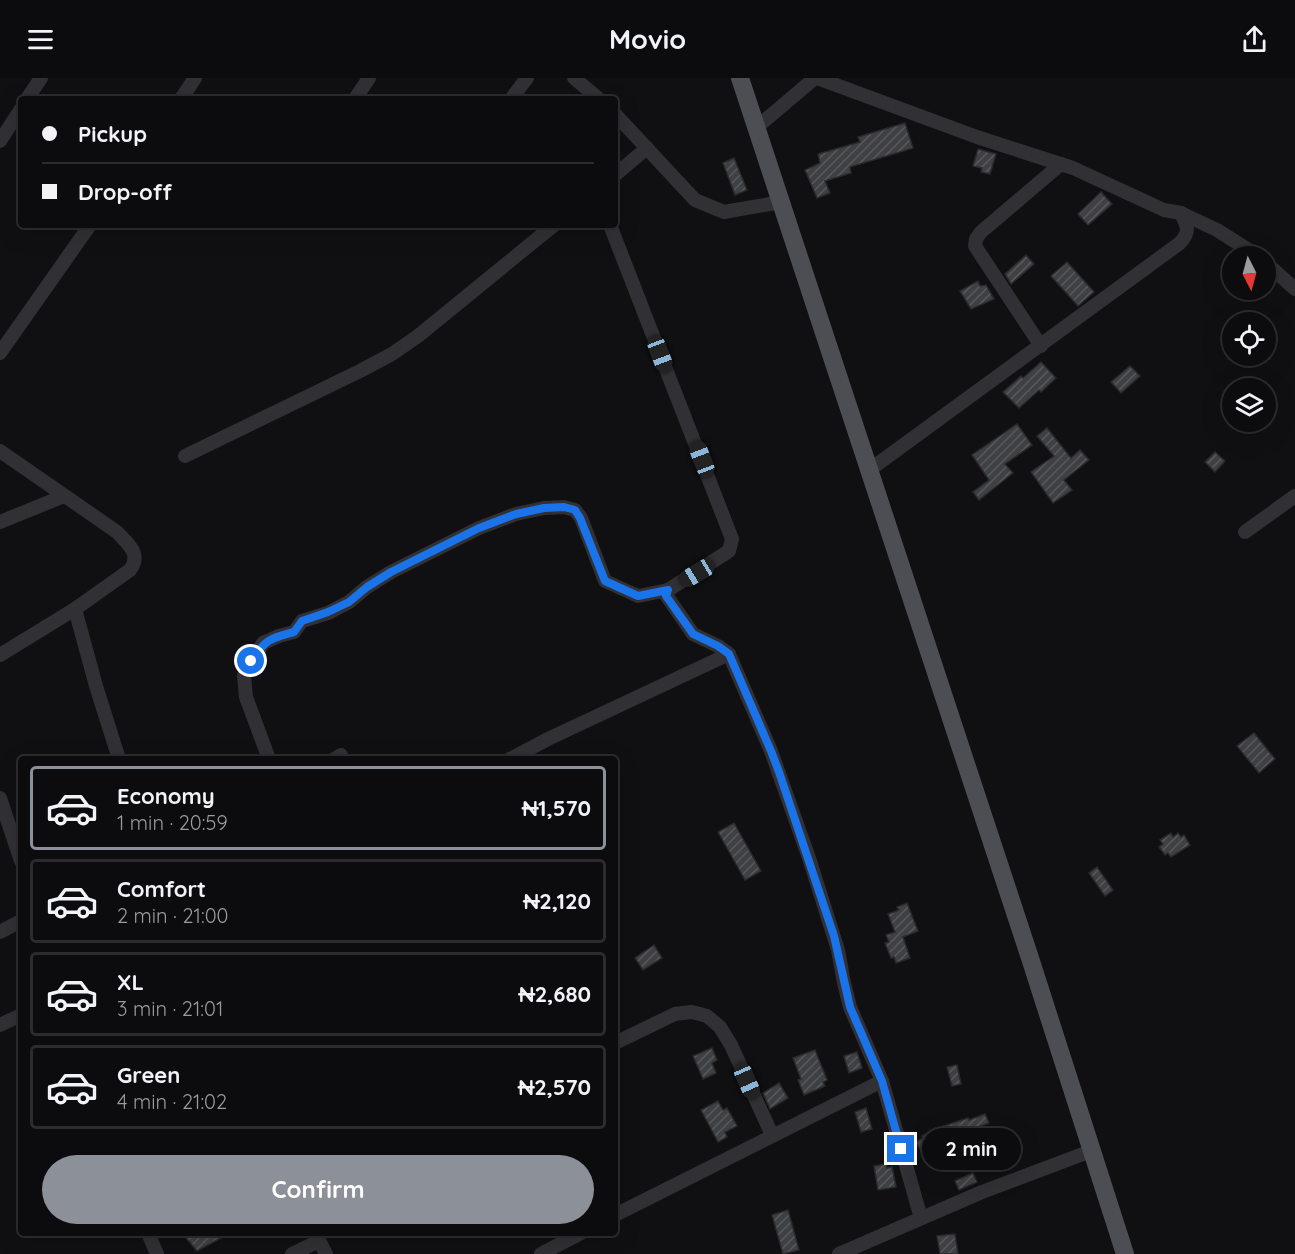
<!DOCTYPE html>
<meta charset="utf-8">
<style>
:root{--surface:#0c0b0d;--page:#151416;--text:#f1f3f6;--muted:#9a9b9d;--line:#2c2b2e;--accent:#8c9099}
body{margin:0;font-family:Quicksand,sans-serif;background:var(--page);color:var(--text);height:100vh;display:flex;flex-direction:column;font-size:22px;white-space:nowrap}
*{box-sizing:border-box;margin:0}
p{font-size:20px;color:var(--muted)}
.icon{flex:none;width:33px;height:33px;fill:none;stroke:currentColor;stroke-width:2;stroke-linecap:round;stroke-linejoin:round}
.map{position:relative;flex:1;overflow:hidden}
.sheet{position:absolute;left:18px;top:678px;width:600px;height:480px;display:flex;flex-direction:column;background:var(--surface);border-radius:6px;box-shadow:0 6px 24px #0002,0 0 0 2px var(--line)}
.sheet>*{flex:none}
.hud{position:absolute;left:18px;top:18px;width:600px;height:132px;border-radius:6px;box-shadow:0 6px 24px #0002,0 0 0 2px var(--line);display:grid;align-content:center;height:132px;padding:0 24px;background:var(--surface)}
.needle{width:39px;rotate:174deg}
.fabs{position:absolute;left:1222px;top:168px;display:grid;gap:12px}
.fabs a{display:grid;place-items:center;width:54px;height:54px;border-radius:50%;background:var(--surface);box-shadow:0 6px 24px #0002,0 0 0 2px var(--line);font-size:30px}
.end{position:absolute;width:27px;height:27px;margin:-14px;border:8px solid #1a73e8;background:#fff;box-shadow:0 0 0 3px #fff}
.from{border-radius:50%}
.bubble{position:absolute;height:42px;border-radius:21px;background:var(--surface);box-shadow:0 6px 24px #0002,0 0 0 2px var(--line);font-size:20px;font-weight:700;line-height:42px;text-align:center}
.car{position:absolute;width:18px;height:36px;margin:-18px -9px;border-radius:8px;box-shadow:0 0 4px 2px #0007;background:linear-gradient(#222 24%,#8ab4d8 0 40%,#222 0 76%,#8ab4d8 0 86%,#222 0)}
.hud b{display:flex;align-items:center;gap:21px;height:57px;font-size:22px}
.hud b+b{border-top:2px solid var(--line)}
.hud i{width:15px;height:15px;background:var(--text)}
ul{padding:10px 0 0;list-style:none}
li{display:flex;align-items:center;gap:18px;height:84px;margin:0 12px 9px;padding:0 12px;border:3px solid var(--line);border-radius:6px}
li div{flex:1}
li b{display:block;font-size:22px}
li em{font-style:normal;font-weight:700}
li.active{border-color:var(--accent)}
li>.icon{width:54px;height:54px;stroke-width:1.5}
.action{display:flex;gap:12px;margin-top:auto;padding:12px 24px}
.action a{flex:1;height:69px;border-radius:36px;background:var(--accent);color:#fff;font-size:24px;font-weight:700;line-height:69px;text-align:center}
header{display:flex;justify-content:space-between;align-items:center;height:78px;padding:0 24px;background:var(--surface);font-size:27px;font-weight:700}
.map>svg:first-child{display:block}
.building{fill:url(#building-hatch);stroke:#2a2a2c;stroke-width:1.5}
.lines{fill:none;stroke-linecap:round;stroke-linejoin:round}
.minor{stroke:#313135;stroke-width:14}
.major{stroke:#4d4e54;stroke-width:18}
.route{stroke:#1a73e8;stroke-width:8}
</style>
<header><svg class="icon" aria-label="menu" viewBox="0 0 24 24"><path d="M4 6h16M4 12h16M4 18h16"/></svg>Movio<svg class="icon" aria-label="share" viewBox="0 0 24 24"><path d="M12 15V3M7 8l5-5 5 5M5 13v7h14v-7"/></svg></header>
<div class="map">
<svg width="1295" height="1176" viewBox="0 0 1295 1176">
<defs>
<pattern id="building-hatch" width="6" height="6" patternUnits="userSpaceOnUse" patternTransform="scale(1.5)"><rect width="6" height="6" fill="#3f4043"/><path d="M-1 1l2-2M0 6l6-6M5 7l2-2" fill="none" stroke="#58595c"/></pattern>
</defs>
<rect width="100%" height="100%" fill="#100f11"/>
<g class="building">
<polygon points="905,45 913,70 850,89 851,95 825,103 830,115 817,120 805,92 820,85 818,76 860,64 858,59"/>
<polygon points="978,71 996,76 990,96 981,94 982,90 973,88"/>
<polygon points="734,80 747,112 735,117 723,85"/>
<polygon points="1101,114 1112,126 1088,147 1078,136"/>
<polygon points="1026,177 1034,186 1011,206 1005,196"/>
<polygon points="1067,184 1094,214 1078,228 1051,198"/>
<polygon points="978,203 980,208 986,207 994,221 971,231 960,213"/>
<polygon points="1041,284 1056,300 1041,314 1039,312 1019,330 1003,314 1021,298 1023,300"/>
<polygon points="1130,288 1140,298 1121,315 1111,304"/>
<polygon points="1017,346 1032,367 1005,386 1013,395 979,422 973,414 989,402 972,377"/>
<polygon points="1047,350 1071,380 1080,372 1089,382 1064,402 1072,412 1053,425 1031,394 1054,378 1037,358"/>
<polygon points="1215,374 1225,383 1215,394 1205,384"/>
<polygon points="1254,655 1275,681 1259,695 1237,668"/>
<polygon points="734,745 761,793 745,802 718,754"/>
<polygon points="1171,755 1173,759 1178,755 1181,759 1184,757 1190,767 1171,779 1168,775 1165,777 1159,769 1163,766 1160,762"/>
<polygon points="1097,789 1113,812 1105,818 1089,795"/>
<polygon points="907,825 918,853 903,859 910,880 896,885 894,879 891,880 885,865 889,864 886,857 895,854 888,836 899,832 897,829"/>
<polygon points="654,867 662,880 643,892 635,880"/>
<polygon points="712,970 717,982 712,985 716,995 703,1001 693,978"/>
<polygon points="815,972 827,1002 823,1004 825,1008 804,1017 798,1002 801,1001 793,980"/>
<polygon points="857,974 862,990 849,995 844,978"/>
<polygon points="957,987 961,1006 952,1008 947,989"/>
<polygon points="779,1005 788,1020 770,1031 763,1015"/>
<polygon points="718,1023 723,1032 727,1030 737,1048 725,1054 727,1059 718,1064 701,1032"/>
<polygon points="866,1030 872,1051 861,1054 855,1034"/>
<polygon points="985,1036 989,1045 941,1062 943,1066 923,1076 916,1064 923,1060 922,1058 935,1051 968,1040 969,1042"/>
<polygon points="886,1086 887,1090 892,1089 896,1109 878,1112 874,1088"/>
<polygon points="973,1095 977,1104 959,1112 955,1103"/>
<polygon points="788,1132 799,1172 783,1176 772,1137"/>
<polygon points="182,1155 230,1155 197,1173"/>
<polygon points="955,1156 958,1176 940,1176 937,1158"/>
</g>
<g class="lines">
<g class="minor">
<polyline points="574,0 599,21"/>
<path d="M817 0 977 59 1073 90 1164 132 1181 135C1187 149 1191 152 1180 165L868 393"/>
<polyline points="27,21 41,0"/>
<polyline points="181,21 195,0"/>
<polyline points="355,21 369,0"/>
<polyline points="511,21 527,0"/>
<polyline points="615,36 695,122 724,134 781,124"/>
<polyline points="756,50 815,0"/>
<polyline points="0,63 21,31"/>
<polyline points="615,97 647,70"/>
<polyline points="1181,135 1217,152 1258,178"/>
<polyline points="610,147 732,461 729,473 668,512 666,517 693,556 718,568 729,576 771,673 809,780 838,872 844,905 850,929 882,1003 921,1140"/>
<polyline points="1266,185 1295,211"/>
<polyline points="1041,268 975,168 976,161 981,154 1061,86"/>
<polyline points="0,275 90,147"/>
<path d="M0 373 117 454C128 466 142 476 130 492L75 531 0 577"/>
<polyline points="185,378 360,293 392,276 418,258 554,147"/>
<polyline points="0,444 64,418"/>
<polyline points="1245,454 1295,418"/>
<polyline points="75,531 96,608 119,681"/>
<polyline points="269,681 246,619 244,598 263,565 279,558 294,554 302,543 328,535 349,524 367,509 391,494 479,450 516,436 544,430 564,429 575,432 581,440 605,503 638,518 668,512"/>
<polyline points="334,681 341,677"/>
<polyline points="510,681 548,661 729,576"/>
<polyline points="0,720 21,783"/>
<polyline points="0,854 21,843"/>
<polyline points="0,947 21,937"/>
<polyline points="615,965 675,936 692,934 707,938 720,949 731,967 772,1057"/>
<polyline points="615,1137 882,1003"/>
<polyline points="148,1155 157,1176"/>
<polyline points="315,1155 326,1176"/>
<polyline points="292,1176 319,1163"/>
<polyline points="541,1176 581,1155"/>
<polyline points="839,1176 982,1114 1091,1073"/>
</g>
<polyline class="major" points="740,0 1030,880 1125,1176"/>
</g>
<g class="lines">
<path class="route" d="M251 583C265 562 270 560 294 554L302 543 328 534 349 524 367 509 391 494 479 450 516 436 544 430 564 429 575 432 580 440 605 503 638 518 668 512 666 518 693 556 718 568 729 576 771 673 779 694 834 858 850 929 882 1003 901 1071"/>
</g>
</svg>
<div class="fabs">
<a><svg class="needle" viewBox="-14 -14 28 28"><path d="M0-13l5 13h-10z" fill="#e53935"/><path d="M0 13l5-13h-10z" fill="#9a9b9d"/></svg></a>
<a><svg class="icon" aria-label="locate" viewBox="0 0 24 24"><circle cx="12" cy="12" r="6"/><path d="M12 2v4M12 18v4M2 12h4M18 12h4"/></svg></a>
<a><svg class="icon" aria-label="layers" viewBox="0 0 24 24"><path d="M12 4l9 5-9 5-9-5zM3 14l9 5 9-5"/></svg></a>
</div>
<i class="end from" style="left:251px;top:583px"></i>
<i class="end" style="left:901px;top:1071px"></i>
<div class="bubble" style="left:922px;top:1050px;width:99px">2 min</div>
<i class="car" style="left:660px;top:276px;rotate:159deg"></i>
<i class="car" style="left:702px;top:381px;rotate:339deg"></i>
<i class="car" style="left:697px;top:495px;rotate:239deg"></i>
<i class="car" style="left:747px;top:1003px;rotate:156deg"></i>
<div class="hud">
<b><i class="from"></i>Pickup</b>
<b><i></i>Drop-off</b>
</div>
<section class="sheet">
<ul>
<li class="active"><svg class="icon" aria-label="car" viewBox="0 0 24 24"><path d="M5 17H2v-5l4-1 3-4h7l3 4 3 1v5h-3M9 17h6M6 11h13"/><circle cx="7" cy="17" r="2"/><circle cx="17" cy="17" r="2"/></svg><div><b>Economy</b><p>1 min · 20:59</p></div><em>₦1,570</em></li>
<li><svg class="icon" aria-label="car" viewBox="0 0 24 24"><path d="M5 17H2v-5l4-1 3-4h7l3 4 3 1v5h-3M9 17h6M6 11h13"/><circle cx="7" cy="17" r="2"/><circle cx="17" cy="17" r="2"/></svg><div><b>Comfort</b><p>2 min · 21:00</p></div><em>₦2,120</em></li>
<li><svg class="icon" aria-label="car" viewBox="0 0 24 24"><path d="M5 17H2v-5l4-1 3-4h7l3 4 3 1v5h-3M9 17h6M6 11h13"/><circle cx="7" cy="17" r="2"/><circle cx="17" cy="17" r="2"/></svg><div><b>XL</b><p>3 min · 21:01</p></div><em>₦2,680</em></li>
<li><svg class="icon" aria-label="car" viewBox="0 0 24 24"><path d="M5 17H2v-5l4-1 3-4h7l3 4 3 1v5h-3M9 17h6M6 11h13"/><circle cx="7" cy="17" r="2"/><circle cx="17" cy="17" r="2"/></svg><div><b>Green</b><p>4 min · 21:02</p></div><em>₦2,570</em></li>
</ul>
<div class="action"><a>Confirm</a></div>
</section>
</div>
